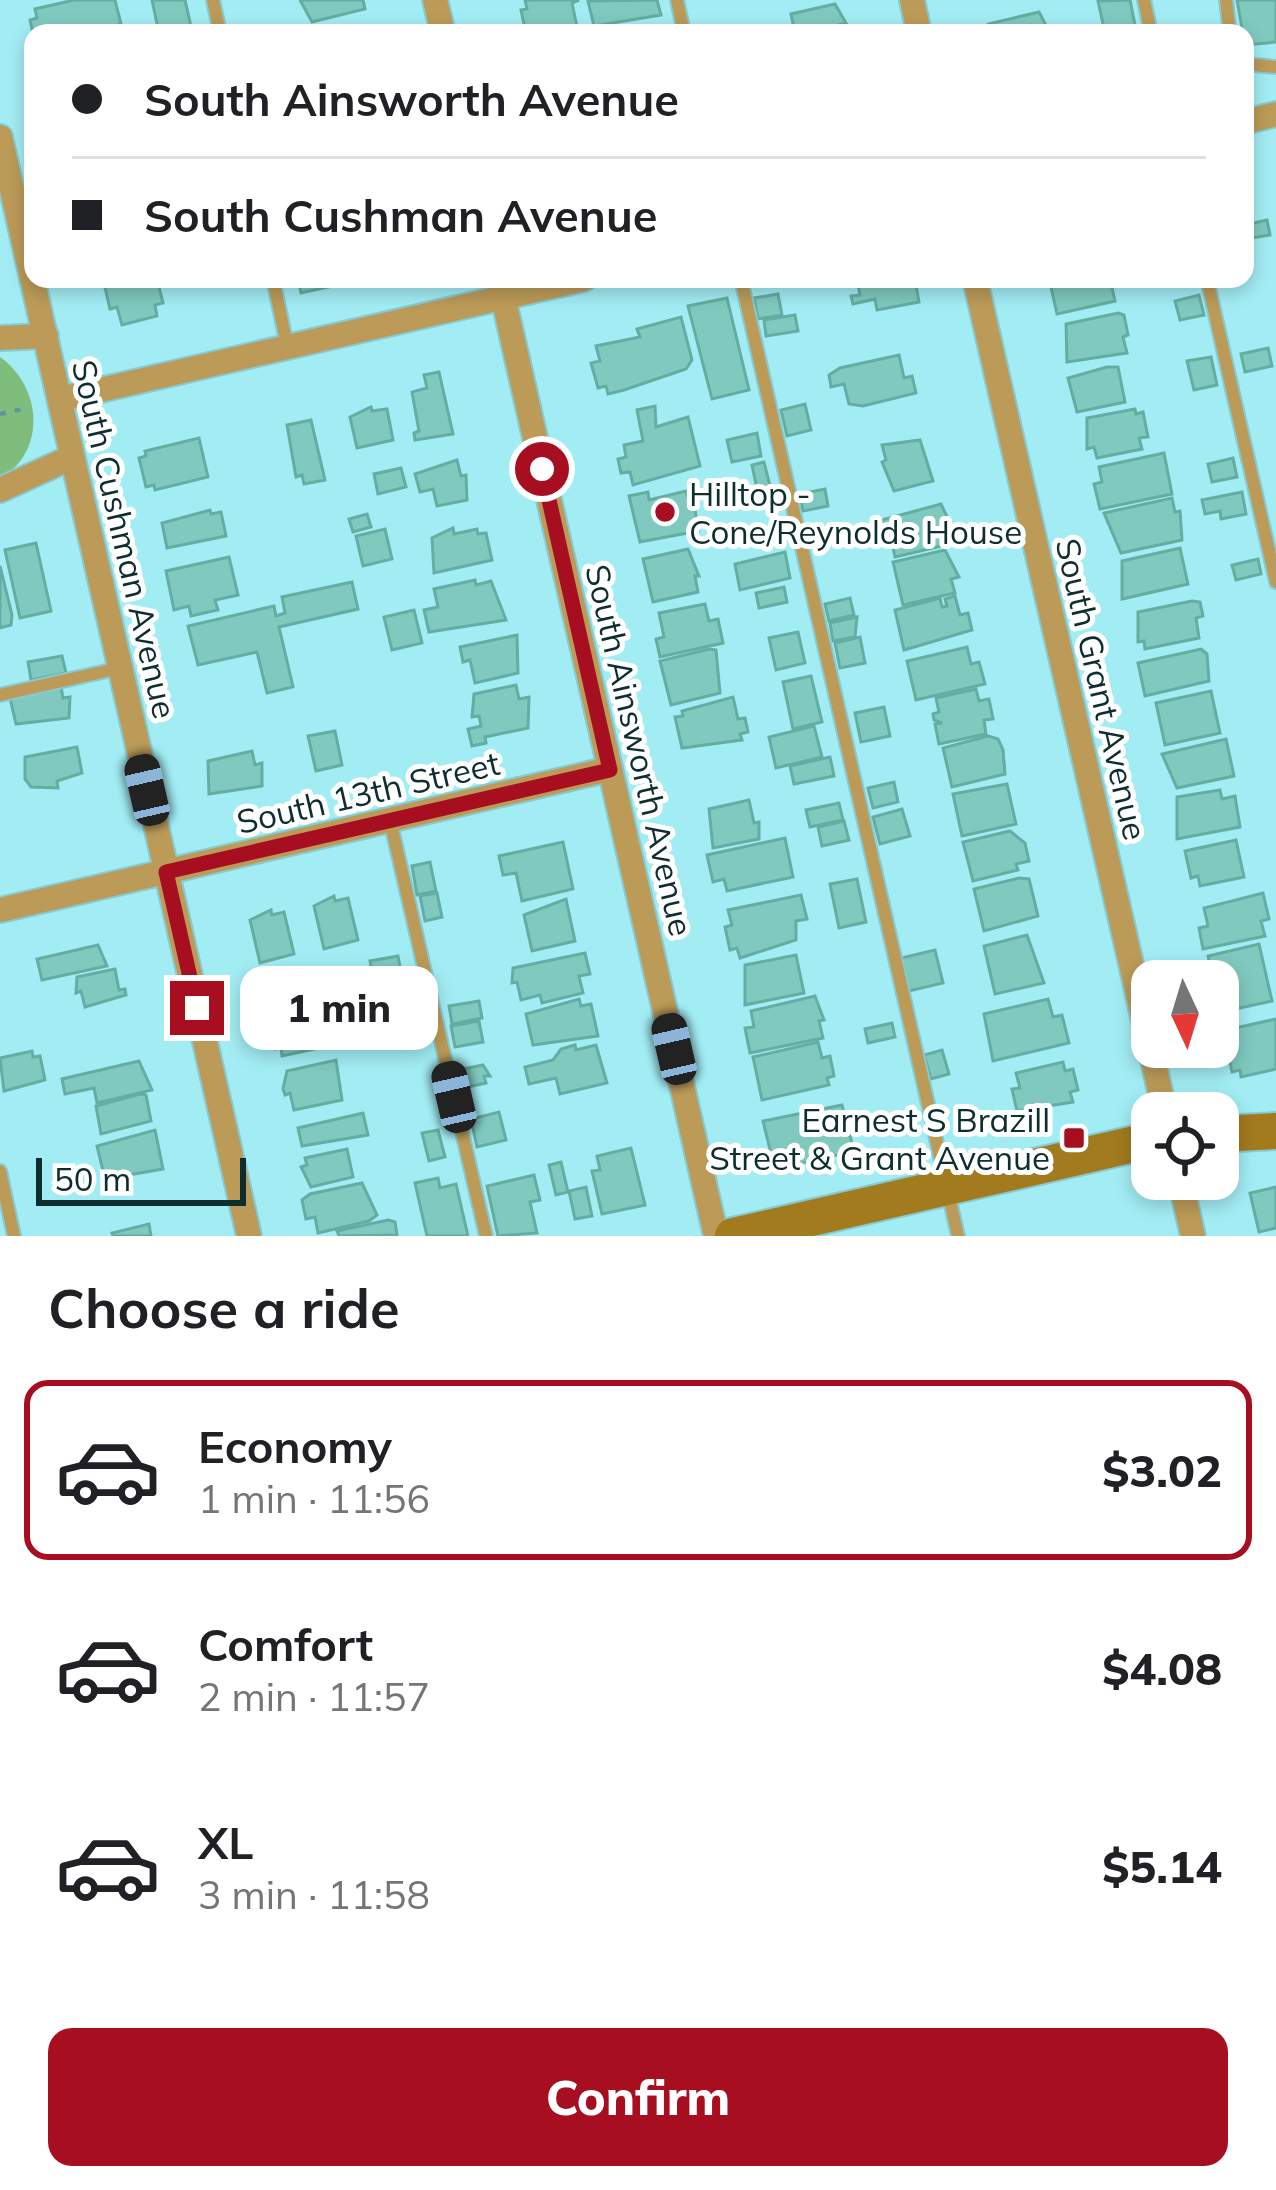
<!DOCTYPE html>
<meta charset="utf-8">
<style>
:root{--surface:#fff;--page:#f2f2f2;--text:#202124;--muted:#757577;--line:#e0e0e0;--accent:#a70f21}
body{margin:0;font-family:Mulish,sans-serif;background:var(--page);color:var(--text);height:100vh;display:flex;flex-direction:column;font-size:45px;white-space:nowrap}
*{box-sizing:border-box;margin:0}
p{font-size:39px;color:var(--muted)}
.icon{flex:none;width:66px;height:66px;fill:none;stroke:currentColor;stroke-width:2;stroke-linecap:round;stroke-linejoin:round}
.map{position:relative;height:1236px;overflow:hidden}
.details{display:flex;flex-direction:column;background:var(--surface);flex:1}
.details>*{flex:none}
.hud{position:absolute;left:24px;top:24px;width:1230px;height:264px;border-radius:24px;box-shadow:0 6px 18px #0003;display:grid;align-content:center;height:264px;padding:0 48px;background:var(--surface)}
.needle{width:78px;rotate:176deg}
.tools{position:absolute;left:1131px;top:960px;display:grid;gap:24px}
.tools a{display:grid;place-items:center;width:108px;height:108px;border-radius:24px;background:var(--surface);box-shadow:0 6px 18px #0003;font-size:60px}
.scale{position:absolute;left:36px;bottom:30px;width:210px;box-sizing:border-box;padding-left:12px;border:6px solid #0d2d30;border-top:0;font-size:33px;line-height:42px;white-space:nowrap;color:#0d2d30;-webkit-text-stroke:9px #fff;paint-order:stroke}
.end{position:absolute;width:54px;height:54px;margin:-27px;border:15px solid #a70f21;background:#fff;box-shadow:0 0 0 6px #fff}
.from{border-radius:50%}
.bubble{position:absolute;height:84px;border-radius:24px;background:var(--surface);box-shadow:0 6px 18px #0003;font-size:39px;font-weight:800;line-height:84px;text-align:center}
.car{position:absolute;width:36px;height:72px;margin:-36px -18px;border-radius:15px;box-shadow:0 0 9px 3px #0007;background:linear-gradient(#222 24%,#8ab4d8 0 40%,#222 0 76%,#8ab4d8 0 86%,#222 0)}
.hud b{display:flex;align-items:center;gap:42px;height:114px;font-size:45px}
.hud b+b{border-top:3px solid var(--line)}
.hud i{width:30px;height:30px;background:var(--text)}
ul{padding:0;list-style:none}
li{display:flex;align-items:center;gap:36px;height:180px;margin:0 24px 18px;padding:0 24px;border:6px solid transparent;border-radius:24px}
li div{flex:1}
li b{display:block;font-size:45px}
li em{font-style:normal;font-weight:800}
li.selected{border-color:var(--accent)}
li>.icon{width:108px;height:108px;stroke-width:1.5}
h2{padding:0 48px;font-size:54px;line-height:144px}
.primary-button{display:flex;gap:24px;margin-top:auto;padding:24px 48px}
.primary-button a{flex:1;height:138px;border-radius:24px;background:var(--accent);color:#fff;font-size:48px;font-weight:800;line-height:138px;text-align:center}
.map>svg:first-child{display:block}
.green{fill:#7fbd7d}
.building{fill:#80c9be;stroke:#64ada2;stroke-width:3}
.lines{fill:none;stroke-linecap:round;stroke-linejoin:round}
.lane-casing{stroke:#87cad1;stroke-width:16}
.street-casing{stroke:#87cad1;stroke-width:28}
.secondary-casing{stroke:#87cad1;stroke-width:40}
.path{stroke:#5e969b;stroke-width:4.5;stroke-dasharray:6 9;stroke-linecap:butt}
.lane{stroke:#bc9b58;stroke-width:12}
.street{stroke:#bc9b58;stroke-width:24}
.secondary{stroke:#a27b1f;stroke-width:36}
.route{stroke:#a70f21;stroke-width:15}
.poi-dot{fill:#a70f21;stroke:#fff;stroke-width:4.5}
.labels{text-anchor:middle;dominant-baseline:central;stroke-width:10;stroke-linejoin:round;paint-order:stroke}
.poi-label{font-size:33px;fill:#0d2d30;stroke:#fff;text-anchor:start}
.street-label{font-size:33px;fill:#0d2d30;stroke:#fff}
</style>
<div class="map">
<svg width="1276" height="1236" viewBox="0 0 1276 1236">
<rect width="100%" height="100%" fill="#a2edf4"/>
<path class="green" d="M0 357C41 386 48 450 0 479Z"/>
<g class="building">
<polygon points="74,0 115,0 121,24 96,33 33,34 30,20 37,18 35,9"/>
<polygon points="152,0 185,0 192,31 159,33"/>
<polygon points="300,0 363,0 365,9 312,22"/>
<polygon points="525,0 579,0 572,3 577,27 526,33 521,10 527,9"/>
<polygon points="657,0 661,15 594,26 588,1"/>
<polygon points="1130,0 1136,30 1105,33 1098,1"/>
<polygon points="1237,0 1276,0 1276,42 1245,45"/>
<polygon points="835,4 846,23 838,25 840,33 795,33 791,14"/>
<polygon points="1039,12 1050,33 983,33 988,24"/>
<polygon points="1267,220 1270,235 1245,239 1245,225"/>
<polygon points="103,279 157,279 163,303 155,305 157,316 122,325 117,307 110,309"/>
<polygon points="298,279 364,279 301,293"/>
<polygon points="857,279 915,279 919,302 877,310 875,299 853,304 851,296 860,295"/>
<polygon points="1089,279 1110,279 1115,301 1057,314 1051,287"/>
<polygon points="778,294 782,315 758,319 754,298"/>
<polygon points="1199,295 1204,315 1180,320 1175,301"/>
<polygon points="727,298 749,390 712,399 688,306"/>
<polygon points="1118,313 1124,315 1128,335 1123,337 1127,353 1067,362 1066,324"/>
<polygon points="795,315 798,331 766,336 764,320"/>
<polygon points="681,317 692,360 686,369 624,390 608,394 606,386 598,388 591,363 600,361 596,346 640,337 637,329"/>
<polygon points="1268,348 1272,366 1245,372 1241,354"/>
<polygon points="899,355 904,378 912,376 916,393 863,406 849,404 844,384 831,387 829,375 840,368"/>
<polygon points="1211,357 1217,385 1194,390 1187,361"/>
<polygon points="1107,367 1118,367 1125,402 1077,412 1068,378"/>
<polygon points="439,372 453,434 415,440 414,433 419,431 412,392 427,388 424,375"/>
<polygon points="805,404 811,430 787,436 781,410"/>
<polygon points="655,406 656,427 688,417 700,466 633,485 630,472 621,473 618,459 626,457 624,445 643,441 637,410"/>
<polygon points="371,407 372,411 387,409 393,440 357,448 350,417"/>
<polygon points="1135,409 1136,414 1143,412 1148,437 1139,438 1142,449 1097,458 1094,447 1087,449 1087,418"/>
<polygon points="311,420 325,480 304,484 302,475 296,477 287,425"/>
<polygon points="757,433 761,456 732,462 727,440"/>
<polygon points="199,438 208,477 155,490 154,485 146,487 139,458 146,456 145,451"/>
<polygon points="920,440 933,481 894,491 882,462 886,460 882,445"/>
<polygon points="1164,453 1172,494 1100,509 1094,484 1102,482 1099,467"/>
<polygon points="1233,458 1237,477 1212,482 1208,464"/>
<polygon points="457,460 461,476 466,475 467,500 437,506 433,489 420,492 415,474"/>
<polygon points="764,462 770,486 757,489 752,465"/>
<polygon points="401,468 406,487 378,494 374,474"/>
<polygon points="825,489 828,506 803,511 800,494"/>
<polygon points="686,491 687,496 693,494 698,531 640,542 629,496 648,492 649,500"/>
<polygon points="1242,492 1246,514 1221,519 1220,511 1205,514 1202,500"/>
<polygon points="1172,498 1175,512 1180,511 1182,540 1121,553 1104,513"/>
<polygon points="941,504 957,538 949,539 950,544 895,557 892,543 884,545 878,521"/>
<polygon points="210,510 211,514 221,512 226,536 167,548 162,523"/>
<polygon points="367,514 371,527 353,532 349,519"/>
<polygon points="453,528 454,534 477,529 478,534 486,533 492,560 434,573 432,538"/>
<polygon points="385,529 392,559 363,566 356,536"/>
<polygon points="36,543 51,611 20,618 5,550"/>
<polygon points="1180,548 1188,584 1122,599 1122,561"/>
<polygon points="688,549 699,576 695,576 698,592 653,602 643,559"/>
<polygon points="945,550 959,577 951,579 955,593 903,605 893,562"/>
<polygon points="785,552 790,578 740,590 735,564"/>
<polygon points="229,557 238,595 215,600 218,610 191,616 189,606 174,610 166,571"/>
<polygon points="1258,559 1261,574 1236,580 1232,565"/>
<polygon points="0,566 12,615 11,625 0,628"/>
<polygon points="475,580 476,585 491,581 506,620 429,632 424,610 438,607 434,589"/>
<polygon points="352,582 358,609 279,627 293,687 267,693 257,652 198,665 188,626 274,606 276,616 285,613 282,597"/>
<polygon points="784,587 787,602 759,608 756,593"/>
<polygon points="955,596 960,615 968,613 972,630 904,650 895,610 940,598 942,607 947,606 945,599"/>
<polygon points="850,598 854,615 829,621 825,604"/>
<polygon points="1192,601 1200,602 1203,616 1196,618 1199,638 1145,649 1144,641 1138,642 1138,612"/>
<polygon points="705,604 709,621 718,619 723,643 660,657 656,639 664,637 659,613"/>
<polygon points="414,610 422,643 392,650 384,617"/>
<polygon points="857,617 855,637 833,641 830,623"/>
<polygon points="798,632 805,663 776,670 769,638"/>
<polygon points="517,635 518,673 475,683 470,660 463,662 460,647"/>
<polygon points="860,637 865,663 840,668 835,643"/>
<polygon points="967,647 971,664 979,662 985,684 916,700 907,661"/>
<polygon points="709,649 716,650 720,693 671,705 660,661"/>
<polygon points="1201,649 1207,654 1209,681 1145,696 1138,663"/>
<polygon points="62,656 66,673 31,680 28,662"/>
<polygon points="811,676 822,722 793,729 783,682"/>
<polygon points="516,685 519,699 529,697 528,728 485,737 486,743 472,746 468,729 481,726 479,716 472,717 474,694"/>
<polygon points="61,687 63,698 70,697 69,718 16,724 10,698"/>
<polygon points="976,689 979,701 989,699 993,719 984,720 986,734 939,744 935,724 942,723 934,720 933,714 939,712 936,698"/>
<polygon points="1211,691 1220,733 1165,745 1156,703"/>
<polygon points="733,697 738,719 745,718 748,732 740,734 742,740 682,748 675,717 683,716 682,711"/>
<polygon points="884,707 890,736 861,742 855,713"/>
<polygon points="814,726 822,757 776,768 769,737"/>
<polygon points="335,731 342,765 316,771 308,736"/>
<polygon points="988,736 998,739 1003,750 1005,774 952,787 943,748"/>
<polygon points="1226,739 1234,776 1177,788 1162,754"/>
<polygon points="77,747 82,773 57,781 58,788 31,787 25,779 25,757"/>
<polygon points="252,751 255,765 262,763 262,786 209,794 208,761"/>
<polygon points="830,757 834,776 794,784 790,766"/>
<polygon points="894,782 898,802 873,808 868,788"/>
<polygon points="1007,784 1016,824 962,836 953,794"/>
<polygon points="1220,790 1222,799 1235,796 1240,827 1177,839 1177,797"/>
<polygon points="749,800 754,823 759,822 759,839 713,848 709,809"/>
<polygon points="839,803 843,820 810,827 806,810"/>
<polygon points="902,809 910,836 880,844 873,817"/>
<polygon points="844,821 849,840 822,846 818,827"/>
<polygon points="1010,831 1025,843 1029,861 1016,864 1018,870 973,881 963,842"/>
<polygon points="785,838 793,877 727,891 724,879 713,882 707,855"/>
<polygon points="1236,840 1244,877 1200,886 1198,876 1191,878 1185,851"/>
<polygon points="563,842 573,889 522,901 516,873 503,875 499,856"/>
<polygon points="430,862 436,891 417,895 412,866"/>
<polygon points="1019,878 1029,879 1038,916 984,931 974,889"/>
<polygon points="857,879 866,922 839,928 830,884"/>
<polygon points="437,893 442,917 425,921 420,896"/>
<polygon points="1263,893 1269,919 1261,921 1265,936 1203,949 1199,928 1208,926 1204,908"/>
<polygon points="801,895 807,919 796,921 796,940 740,958 737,948 730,950 725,927 732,925 728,910"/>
<polygon points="334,896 335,901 348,898 358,940 324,949 314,906"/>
<polygon points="566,899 575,941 532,951 524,915"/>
<polygon points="271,910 272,915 284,912 294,954 260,963 250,920"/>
<polygon points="1027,935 1044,983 995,994 984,946"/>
<polygon points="1259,944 1272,1001 1222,1012 1215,967 1211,969 1208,956"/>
<polygon points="98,945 107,966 42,980 37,959"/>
<polygon points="935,950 943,983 909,991 901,958"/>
<polygon points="585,953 590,974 579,976 583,993 542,1003 540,995 521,1000 517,982 512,983 513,968"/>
<polygon points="796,955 804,993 745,1005 745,965"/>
<polygon points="398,956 403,983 376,989 370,961"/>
<polygon points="115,969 119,990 125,989 126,995 85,1007 81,991 76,993 77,977"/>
<polygon points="288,976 293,1000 270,1005 264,982"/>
<polygon points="815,996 824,1020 819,1021 823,1038 750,1053 745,1028 754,1027 751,1011"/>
<polygon points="579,999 581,1006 591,1004 598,1036 533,1045 526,1014"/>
<polygon points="1048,999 1053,1017 1062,1015 1069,1043 993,1061 984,1014"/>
<polygon points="479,1001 482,1018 452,1024 449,1006"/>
<polygon points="409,1012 413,1029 389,1035 384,1018"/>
<polygon points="320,1014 324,1031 310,1034 314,1049 282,1056 281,1048 275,1049 269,1025"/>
<polygon points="1276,1019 1276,1069 1241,1077 1240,1070 1232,1072 1224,1036 1232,1034 1231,1029"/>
<polygon points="479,1021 483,1042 455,1047 451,1026"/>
<polygon points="892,1023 895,1037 868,1043 865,1029"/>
<polygon points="818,1042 822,1058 830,1056 834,1076 827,1078 829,1085 762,1100 753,1057"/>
<polygon points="575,1045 576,1050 596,1045 607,1083 560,1094 556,1078 529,1084 525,1067 553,1060 561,1049"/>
<polygon points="942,1050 949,1074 931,1079 924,1055"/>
<polygon points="32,1051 33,1057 40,1056 45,1080 4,1091 0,1058"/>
<polygon points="336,1060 342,1100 294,1110 290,1093 285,1095 283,1089 287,1071"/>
<polygon points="139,1061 152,1090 97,1103 94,1088 65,1094 62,1079"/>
<polygon points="1063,1062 1065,1071 1073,1069 1078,1090 1070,1092 1073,1102 1017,1111 1012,1089 1020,1088 1016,1073"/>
<polygon points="483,1065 490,1076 484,1076 486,1083 463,1088 459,1070"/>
<polygon points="140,1094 146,1095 151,1121 101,1134 96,1106"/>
<polygon points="842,1105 854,1151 775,1170 763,1121"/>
<polygon points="499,1112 506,1140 477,1147 471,1119"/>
<polygon points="363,1113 368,1135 302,1146 298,1128"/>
<polygon points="155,1130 163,1169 105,1179 97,1146"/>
<polygon points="438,1130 445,1157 429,1161 422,1133"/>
<polygon points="631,1148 645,1205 602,1214 592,1171 600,1170 597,1156"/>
<polygon points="347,1149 353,1177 311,1187 301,1167 307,1165 305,1158"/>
<polygon points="561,1162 568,1192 556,1195 549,1165"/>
<polygon points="534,1175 540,1200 530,1202 537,1233 498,1236 487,1186"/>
<polygon points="438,1178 440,1188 456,1184 468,1236 427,1236 415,1183"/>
<polygon points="362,1183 377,1215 369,1221 318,1233 315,1217 306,1219 302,1200 310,1194"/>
<polygon points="586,1187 592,1216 575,1219 569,1191"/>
<polygon points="1276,1187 1276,1228 1259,1232 1250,1193"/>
<polygon points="388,1220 395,1222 397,1235 339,1236 337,1231"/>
<polygon points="149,1224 151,1236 113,1236 112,1233"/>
</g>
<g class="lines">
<defs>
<g id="lane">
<polyline points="213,0 220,33"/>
<polyline points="677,0 684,33"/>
<polyline points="1144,0 1151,33"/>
<polyline points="1226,0 1230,33"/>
<polyline points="1245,64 1276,67"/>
<polyline points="273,279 287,345"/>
<polyline points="741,279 958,1236"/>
<polyline points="1207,279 1276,582"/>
<polyline points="0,695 120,668"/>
<polyline points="390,820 486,1236"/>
<polyline points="0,1171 14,1236"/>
</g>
<g id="street">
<polyline points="435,0 443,33"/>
<polyline points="912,0 919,33"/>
<polyline points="1245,122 1276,114"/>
<polyline points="0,137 249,1236"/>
<polyline points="499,279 716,1236"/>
<polyline points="975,279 1165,1113"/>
<polyline points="0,338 46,336"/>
<polyline points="61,399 584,279"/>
<polyline points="0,490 72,457"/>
<polyline points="0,910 610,769"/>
<polyline points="1180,1179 1193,1236"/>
</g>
<g id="secondary">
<polyline points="1218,1134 1276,1131"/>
<polyline points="733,1236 1152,1140"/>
</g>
</defs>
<use href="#lane" class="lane-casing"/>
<use href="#street" class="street-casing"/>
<use href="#secondary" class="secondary-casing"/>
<polyline class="path" points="0,414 28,408"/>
<use href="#lane" class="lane"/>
<use href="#street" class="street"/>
<use href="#secondary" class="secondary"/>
</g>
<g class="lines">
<polyline class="route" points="197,1008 166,872 610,770 542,469"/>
</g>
<g class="poi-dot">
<circle cx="665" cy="512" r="12"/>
<rect x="1062" y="1126" width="24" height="24" rx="6"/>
</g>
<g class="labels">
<g class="poi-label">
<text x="689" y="493">Hilltop -<tspan x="689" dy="38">Cone/Reynolds House</tspan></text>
<text x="1050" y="1119" text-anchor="end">Earnest S Brazill<tspan x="1050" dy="38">Street &amp; Grant Avenue</tspan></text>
</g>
<g class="street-label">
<text transform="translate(125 539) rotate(77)">South Cushman Avenue</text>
<text transform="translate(1102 689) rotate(77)">South Grant Avenue</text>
<text transform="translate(640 750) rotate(77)">South Ainsworth Avenue</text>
<text transform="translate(368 792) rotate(-13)">South 13th Street</text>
</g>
</g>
</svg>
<div class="tools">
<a><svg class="needle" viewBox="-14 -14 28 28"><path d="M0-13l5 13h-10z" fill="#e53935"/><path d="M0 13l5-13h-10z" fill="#757577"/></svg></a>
<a><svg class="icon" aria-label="locate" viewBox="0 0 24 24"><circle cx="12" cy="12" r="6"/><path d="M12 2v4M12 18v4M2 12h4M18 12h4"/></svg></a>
</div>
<div class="scale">50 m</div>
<i class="end from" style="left:542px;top:469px"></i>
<i class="end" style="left:197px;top:1008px"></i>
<div class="bubble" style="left:240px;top:966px;width:198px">1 min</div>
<i class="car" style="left:147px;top:790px;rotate:347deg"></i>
<i class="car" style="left:674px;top:1049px;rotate:347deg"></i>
<i class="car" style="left:454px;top:1097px;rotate:347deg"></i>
<div class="hud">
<b><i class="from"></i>South Ainsworth Avenue</b>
<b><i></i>South Cushman Avenue</b>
</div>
</div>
<section class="details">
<h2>Choose a ride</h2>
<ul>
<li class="selected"><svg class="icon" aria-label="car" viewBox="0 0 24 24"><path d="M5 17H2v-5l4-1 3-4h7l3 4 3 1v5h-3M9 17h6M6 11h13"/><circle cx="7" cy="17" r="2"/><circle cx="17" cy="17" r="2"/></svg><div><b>Economy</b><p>1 min · 11:56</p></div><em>$3.02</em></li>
<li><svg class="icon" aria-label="car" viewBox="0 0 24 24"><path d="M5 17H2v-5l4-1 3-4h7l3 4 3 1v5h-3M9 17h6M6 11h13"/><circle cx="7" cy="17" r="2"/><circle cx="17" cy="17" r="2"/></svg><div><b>Comfort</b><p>2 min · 11:57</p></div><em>$4.08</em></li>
<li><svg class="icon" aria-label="car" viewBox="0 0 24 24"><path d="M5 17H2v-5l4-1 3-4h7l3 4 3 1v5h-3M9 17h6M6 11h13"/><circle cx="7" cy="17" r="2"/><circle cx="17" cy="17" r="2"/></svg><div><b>XL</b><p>3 min · 11:58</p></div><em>$5.14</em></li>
</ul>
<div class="primary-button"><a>Confirm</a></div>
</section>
